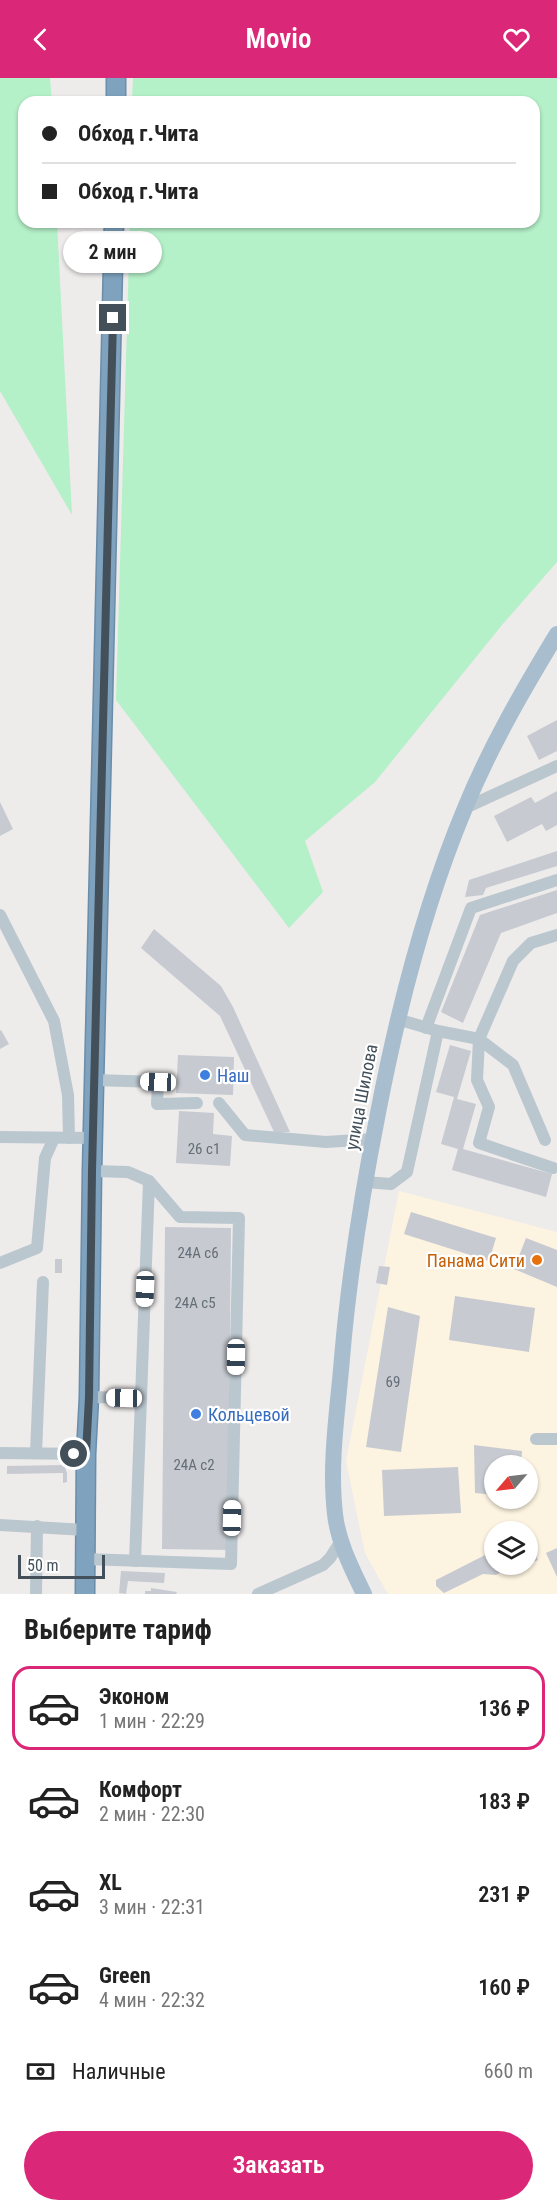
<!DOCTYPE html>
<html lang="ru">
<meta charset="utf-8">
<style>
:root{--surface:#fff;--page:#f6f6f6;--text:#222;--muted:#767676;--line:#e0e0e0;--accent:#db2777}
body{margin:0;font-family:"Roboto Condensed",sans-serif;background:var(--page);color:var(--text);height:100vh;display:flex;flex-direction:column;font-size:22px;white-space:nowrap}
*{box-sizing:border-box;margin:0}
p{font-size:20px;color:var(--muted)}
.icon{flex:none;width:33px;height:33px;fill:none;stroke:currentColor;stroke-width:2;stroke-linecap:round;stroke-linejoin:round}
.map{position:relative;height:1516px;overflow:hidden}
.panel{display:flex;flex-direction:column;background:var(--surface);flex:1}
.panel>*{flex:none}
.banner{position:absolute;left:18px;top:18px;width:522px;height:132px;border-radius:18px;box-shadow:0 2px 4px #0004;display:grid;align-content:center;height:132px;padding:0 24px;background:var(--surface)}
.needle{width:39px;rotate:242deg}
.tools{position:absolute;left:484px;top:1377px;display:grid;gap:12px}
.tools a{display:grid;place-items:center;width:54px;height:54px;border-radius:50%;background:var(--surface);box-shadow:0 2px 4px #0004;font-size:30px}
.scale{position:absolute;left:18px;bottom:15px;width:87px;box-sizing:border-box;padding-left:6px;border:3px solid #435059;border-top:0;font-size:16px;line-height:21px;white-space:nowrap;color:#435059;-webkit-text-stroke:4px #fff;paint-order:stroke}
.end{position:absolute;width:27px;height:27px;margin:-14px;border:8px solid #435059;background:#fff;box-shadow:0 0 0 3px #fff}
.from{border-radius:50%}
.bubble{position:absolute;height:42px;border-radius:21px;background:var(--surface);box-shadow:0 2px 4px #0004;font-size:20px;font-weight:600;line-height:42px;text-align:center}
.car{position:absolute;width:18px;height:36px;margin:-18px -9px;border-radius:8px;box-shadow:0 0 4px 2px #0007;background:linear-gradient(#fff 24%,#345 0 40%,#fff 0 76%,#345 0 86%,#fff 0)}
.banner b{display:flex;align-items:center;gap:21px;height:57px;font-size:22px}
.banner b+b{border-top:2px solid var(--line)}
.banner i{width:15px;height:15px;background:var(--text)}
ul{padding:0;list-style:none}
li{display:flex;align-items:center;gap:18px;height:84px;margin:0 12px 9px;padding:0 12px;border:3px solid transparent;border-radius:18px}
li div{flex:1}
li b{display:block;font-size:22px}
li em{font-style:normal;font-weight:600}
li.active{border-color:var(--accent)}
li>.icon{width:54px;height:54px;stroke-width:1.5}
h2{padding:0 24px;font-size:27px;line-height:72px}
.pay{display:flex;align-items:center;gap:15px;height:66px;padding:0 24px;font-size:22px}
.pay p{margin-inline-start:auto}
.action{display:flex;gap:12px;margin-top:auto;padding:12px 24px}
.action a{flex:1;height:69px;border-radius:36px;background:var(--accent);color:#fff;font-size:24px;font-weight:600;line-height:69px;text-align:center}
header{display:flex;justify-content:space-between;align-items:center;height:78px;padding:0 24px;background:var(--accent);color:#fff;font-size:27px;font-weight:600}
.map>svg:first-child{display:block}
.commercial{fill:#fcf3e0;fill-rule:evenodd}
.green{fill:#b4f0c8}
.building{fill:#c7cad1}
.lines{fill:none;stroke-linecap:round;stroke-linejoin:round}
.highway-casing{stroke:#6a8daa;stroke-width:21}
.minor{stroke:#bbc7cf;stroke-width:12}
.major{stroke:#a8bdcd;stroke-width:16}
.highway{stroke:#7fa2be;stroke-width:18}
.route{stroke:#435059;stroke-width:8}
.shop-dot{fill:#3f7fe0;stroke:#fff;stroke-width:2}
.food-dot{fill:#e8710a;stroke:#fff;stroke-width:2}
.labels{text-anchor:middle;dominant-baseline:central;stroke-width:4.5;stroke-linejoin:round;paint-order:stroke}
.number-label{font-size:15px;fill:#646e77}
.shop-label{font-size:18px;fill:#366cbe;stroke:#fff;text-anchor:start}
.street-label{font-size:18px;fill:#435059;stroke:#fff}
.food-label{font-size:18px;fill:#c56008;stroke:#fff;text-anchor:end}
</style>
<header><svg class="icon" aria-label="back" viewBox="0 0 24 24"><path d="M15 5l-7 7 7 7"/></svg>Movio<svg class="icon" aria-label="heart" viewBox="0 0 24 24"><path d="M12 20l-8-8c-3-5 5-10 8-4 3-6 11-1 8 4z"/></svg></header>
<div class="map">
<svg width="557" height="1516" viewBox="0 0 557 1516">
<rect width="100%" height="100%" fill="#eeebeb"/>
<path class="commercial" d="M399 1113 557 1154V1516H388L365 1475 346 1383ZM495 1388H528V1420H495ZM495 1454H528V1486H495Z"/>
<g class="green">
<polygon points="0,0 50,0 52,24 24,24 24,144 57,144 72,437 0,313"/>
<polygon points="133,0 557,0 557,484 502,547 375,704 305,763 323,814 289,850 116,622 130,144 534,144 534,24 132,24"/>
</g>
<g class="building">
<polygon points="557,642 557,673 539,682 527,658"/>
<polygon points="557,713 557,747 546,753 542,746 507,764 494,738 531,719 535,725"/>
<polygon points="0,724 13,751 0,758"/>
<polygon points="557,773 557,788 486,810 483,817 465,819 469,802"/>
<polygon points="557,812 557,835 501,855 463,945 441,934 480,837"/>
<polygon points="154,851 221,908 233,929 290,1054 274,1054 220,938 141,870"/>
<polygon points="1,952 9,966 0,971 0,953"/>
<polygon points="450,967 471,973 457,1021 476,1026 463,1071 552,1096 546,1119 452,1092 458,1071 441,1066 454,1019 436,1014"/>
<polygon points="178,977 234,979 233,1017 176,1015"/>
<polygon points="179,1033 214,1035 213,1056 232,1058 230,1088 176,1085"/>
<polygon points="411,1134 496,1160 489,1183 404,1156"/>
<polygon points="165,1149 231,1150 228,1472 162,1471"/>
<polygon points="526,1160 557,1172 557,1209 514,1191"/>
<rect x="55" y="1181" width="7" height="14"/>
<polygon points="379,1188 390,1189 387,1207 376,1205"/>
<polygon points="455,1218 535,1230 529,1274 449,1262"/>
<polygon points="388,1229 420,1238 401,1374 366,1369"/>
<polygon points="474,1367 522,1373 521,1388 495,1388 495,1417 475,1415"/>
<polygon points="64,1387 67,1395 67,1404 63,1405 63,1395 7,1396 7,1388"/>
<polygon points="458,1389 461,1435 384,1438 382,1392"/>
<polygon points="528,1462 538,1482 528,1486"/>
<polygon points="557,1470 557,1499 546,1475"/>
<polygon points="495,1472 495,1486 516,1486 496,1497 483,1496 444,1515 436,1508 436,1502"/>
<polygon points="121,1493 165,1495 164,1505 128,1503 126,1516 119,1515"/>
<polygon points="151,1510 177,1514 176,1516 145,1516 145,1513 151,1513"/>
</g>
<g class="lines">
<defs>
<g id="highway">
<polyline points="116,24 116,0"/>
<polyline points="85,1516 86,1376 89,1319 92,1093 114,144"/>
</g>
</defs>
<use href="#highway" class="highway-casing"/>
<g class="minor">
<polyline points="465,730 557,688"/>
<polyline points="0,837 54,943 68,1017 69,1060"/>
<polyline points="397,941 438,953 479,961 513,987 545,1062"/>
<polyline points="426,950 471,830 557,802"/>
<polyline points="94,1002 158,1004 157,1026 197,1025"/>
<polyline points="219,1025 245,1057 326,1064 373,1061"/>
<polyline points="0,1059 93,1060"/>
<polyline points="553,1090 479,1065 489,1029 477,1002 479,961 513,883 531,865 557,857"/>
<polyline points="365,1104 391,1106 407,1094 438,953"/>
<polyline points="0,1185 37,1170 45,1080 54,1060"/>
<polyline points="89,1319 141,1320 149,1103"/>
<polyline points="536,1361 557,1361"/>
<polyline points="0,1375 86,1376"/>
<polyline points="36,1375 43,1204"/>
<polyline points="0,1447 85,1452"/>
<polyline points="85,1481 231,1486 239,1140 180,1139 149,1103 128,1094 92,1093"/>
<polyline points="135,1483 141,1320"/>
<polyline points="36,1516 37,1448"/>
<polyline points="258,1516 323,1487 330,1480 341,1463"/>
</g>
<path class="major" d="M364 1516C352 1491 338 1464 335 1436 329 1384 338 1331 342 1280 349 1197 362 1116 378 1035 398 931 424 828 465 730 490 669 523 612 557 556"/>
<use href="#highway" class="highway"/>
</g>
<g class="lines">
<polyline class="route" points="74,1376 86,1376 89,1319 92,1093 113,240"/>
</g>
<g class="shop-dot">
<circle cx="205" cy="997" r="6"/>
<circle cx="196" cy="1336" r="6"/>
</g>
<circle class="food-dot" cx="537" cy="1182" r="6"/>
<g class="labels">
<g class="number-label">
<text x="204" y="1071">26 с1</text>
<text x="198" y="1175">24А с6</text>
<text x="195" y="1225">24А с5</text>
<text x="393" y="1304">69</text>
<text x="194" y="1387">24А с2</text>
</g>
<g class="shop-label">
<text x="217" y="997">Наш</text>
<text x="208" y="1336">Кольцевой</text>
</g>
<g class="street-label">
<text transform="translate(361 1019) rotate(-79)">улица Шилова</text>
</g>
<g class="food-label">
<text x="525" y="1182">Панама Сити</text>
</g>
</g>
</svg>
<div class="tools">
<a><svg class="needle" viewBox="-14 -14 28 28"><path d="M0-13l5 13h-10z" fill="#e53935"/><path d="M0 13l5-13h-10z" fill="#767676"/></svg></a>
<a><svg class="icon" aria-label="layers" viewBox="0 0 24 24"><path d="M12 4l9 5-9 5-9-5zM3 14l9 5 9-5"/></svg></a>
</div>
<div class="scale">50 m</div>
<i class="end from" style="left:74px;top:1376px"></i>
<i class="end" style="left:113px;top:240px"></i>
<div class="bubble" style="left:63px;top:153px;width:99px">2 мин</div>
<i class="car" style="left:158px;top:1004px;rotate:272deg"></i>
<i class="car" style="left:145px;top:1211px;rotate:182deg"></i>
<i class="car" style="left:236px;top:1279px;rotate:181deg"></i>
<i class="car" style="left:124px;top:1320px;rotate:271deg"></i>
<i class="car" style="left:232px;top:1440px;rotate:1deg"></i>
<div class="banner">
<b><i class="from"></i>Обход г.Чита</b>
<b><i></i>Обход г.Чита</b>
</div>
</div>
<section class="panel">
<h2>Выберите тариф</h2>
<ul>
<li class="active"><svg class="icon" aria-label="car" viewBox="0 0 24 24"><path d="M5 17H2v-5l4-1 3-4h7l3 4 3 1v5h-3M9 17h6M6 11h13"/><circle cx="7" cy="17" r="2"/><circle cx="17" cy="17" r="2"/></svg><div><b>Эконом</b><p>1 мин · 22:29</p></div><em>136 ₽</em></li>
<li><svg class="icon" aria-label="car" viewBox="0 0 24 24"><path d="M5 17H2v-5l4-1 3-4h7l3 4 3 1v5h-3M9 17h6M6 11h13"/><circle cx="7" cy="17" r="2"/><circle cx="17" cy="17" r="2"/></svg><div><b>Комфорт</b><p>2 мин · 22:30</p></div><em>183 ₽</em></li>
<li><svg class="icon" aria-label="car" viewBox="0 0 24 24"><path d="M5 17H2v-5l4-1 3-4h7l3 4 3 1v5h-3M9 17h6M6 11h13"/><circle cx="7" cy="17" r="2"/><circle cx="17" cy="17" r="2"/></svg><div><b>XL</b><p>3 мин · 22:31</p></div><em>231 ₽</em></li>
<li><svg class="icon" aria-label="car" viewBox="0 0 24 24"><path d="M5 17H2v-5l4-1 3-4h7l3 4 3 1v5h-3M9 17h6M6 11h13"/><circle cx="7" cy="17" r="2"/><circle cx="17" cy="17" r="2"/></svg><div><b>Green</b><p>4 мин · 22:32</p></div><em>160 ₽</em></li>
</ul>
<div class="pay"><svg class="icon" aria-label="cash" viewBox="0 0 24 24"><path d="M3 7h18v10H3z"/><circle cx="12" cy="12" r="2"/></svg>Наличные<p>660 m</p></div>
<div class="action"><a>Заказать</a></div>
</section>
